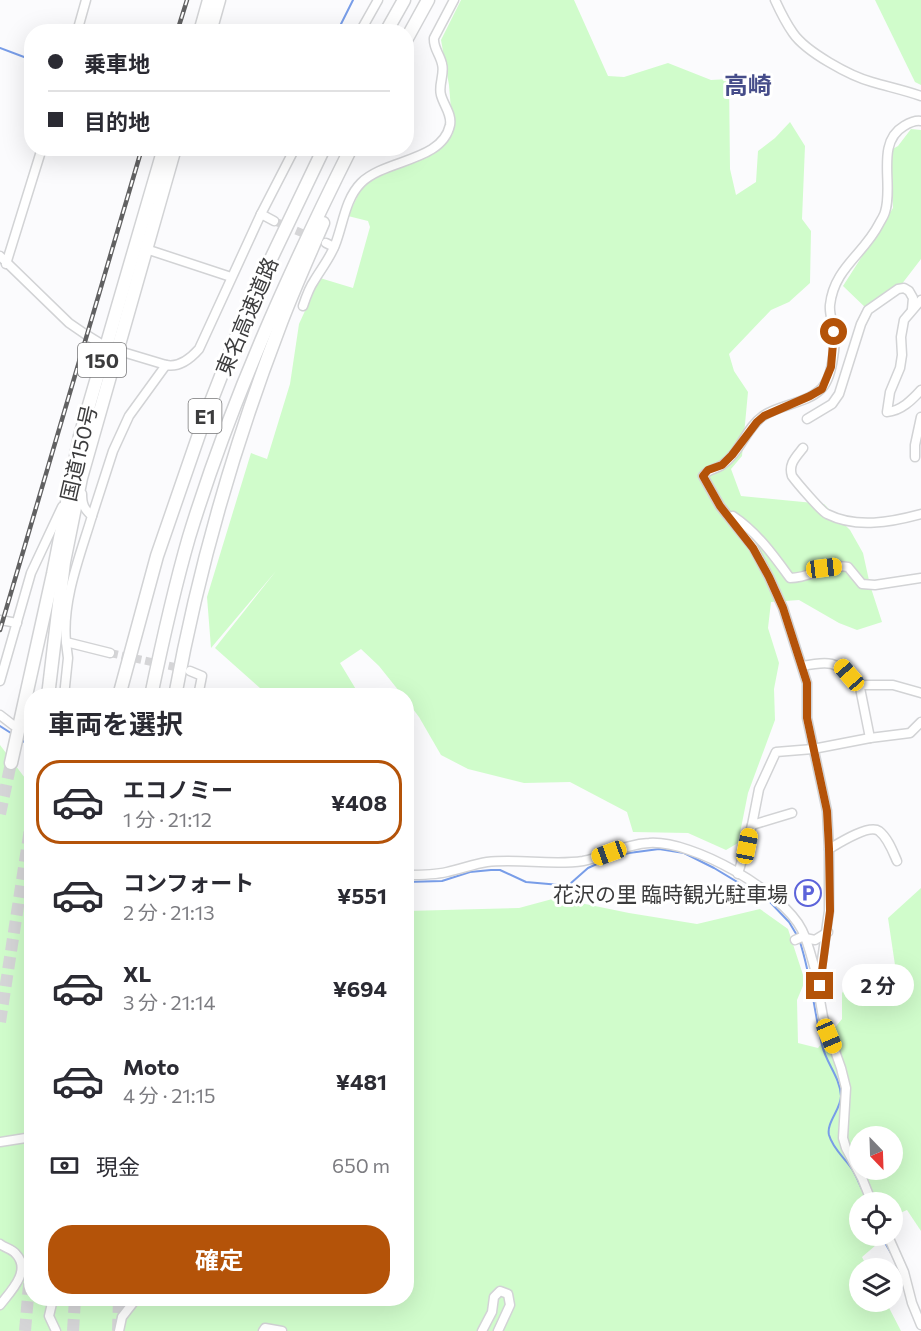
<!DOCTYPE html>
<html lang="ja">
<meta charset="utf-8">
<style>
:root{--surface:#fff;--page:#f2f2f3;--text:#2b2b33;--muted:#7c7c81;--line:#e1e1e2;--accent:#b45309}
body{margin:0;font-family:Commissioner,"Noto Sans JP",sans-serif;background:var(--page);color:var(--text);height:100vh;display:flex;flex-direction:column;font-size:22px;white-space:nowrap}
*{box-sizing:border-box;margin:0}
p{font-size:20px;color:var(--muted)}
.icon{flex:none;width:33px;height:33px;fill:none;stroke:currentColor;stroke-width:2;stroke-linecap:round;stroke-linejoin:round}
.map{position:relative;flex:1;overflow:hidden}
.details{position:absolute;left:24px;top:688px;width:390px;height:618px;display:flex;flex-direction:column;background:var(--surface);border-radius:24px;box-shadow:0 6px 24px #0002}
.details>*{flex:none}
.hud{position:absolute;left:24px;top:24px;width:390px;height:132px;border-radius:24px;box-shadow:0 6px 24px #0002;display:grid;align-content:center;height:132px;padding:0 24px;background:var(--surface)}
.needle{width:39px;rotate:157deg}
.buttons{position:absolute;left:849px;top:1126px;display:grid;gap:12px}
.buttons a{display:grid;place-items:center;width:54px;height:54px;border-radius:50%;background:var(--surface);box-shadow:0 6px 24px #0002;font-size:30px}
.end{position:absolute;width:27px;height:27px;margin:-14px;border:8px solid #b45309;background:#fff;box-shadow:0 0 0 3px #fff}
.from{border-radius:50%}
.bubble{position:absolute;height:42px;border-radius:21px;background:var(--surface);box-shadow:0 6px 24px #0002;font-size:20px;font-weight:700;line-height:42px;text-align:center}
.car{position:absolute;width:18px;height:36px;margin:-18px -9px;border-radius:8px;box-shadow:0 0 4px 2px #0007;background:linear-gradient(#f5c518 24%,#345 0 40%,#f5c518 0 76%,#345 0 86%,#f5c518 0)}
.hud b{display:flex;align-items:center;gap:21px;height:57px;font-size:22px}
.hud b+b{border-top:2px solid var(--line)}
.hud i{width:15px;height:15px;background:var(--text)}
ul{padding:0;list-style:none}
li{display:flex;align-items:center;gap:18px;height:84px;margin:0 12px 9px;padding:0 12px;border:3px solid transparent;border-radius:24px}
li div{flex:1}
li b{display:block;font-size:22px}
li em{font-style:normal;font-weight:700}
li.active{border-color:var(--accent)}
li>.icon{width:54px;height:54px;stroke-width:1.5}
h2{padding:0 24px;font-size:27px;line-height:72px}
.pay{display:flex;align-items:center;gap:15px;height:66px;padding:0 24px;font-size:22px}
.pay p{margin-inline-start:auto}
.cta{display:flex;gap:12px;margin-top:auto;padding:12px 24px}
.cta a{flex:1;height:69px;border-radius:24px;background:var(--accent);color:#fff;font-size:24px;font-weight:700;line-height:69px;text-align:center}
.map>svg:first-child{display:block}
.green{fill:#d0fccb;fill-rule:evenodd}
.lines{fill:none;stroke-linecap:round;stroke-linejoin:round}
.stream{stroke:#789de8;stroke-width:2}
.minor-tunnel{stroke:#d5d5d7;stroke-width:8;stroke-dasharray:8 4;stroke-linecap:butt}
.highway-tunnel{stroke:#d5d5d7;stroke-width:12;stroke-dasharray:12 6;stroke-linecap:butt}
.minor-casing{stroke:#d2d3d5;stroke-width:11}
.highway-casing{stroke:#d2d3d5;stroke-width:15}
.minor{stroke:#fff;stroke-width:8}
.highway{stroke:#fff;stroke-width:12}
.rail-casing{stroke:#616162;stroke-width:4.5}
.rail{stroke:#fff;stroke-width:2;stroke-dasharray:7;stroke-linecap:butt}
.route{stroke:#b45309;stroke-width:8}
.labels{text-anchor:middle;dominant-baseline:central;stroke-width:6;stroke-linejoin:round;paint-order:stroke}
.shield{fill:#fff;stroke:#767677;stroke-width:1.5}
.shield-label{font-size:20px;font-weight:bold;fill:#3c3c3d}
.street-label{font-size:21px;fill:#3c3c3d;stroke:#fff}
.poi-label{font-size:21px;fill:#3c3c3d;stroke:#fff;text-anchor:end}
.quarter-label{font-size:24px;font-weight:bold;fill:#464d8a;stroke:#fff}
</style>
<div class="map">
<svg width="921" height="1331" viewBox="0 0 921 1331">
<rect width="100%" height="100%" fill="#fbfbfd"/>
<g class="green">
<polygon points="461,0 574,0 608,76 624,77 668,63 711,80 729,79 730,169 736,195 756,182 758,151 775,138 790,122 805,146 802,219 811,231 810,283 789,302 771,310 729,354 734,371 748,392 742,456 731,469 741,496 824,504 850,530 863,553 870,585 882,622 857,630 839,623 799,600 771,602 768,628 779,663 774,689 775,720 748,793 738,843 726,850 688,833 633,832 627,812 570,782 524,783 468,769 441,755 419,717 407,701 406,696 403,696 379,666 361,649 340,663 360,696 269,696 215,648 276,571 211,648 207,597 251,453 267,459 290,384 299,324 320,278 353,288 370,227 368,221 348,216 362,187 382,173 429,154 453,134 449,85 441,40"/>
<polygon points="875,0 921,0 921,85 915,82"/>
<polygon points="911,129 921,130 921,259 898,289 868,310 843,286 893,208 891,150 898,146"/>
<path d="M0 745 31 786 32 1299H406L407 911 519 908 556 898 629 913 697 924 760 909 788 929 805 981 797 1000 798 1043 818 1048 842 1019V993L860 969 885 979 895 965 888 918 921 888V1231L907 1210 893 1216 892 1203H860V1236H878L876 1245 862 1257 868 1269H860V1302H886L901 1331H0ZM860 1137H892V1170H860Z"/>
</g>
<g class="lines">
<g class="stream">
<polyline points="337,32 353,0"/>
<polyline points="0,48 32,60"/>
<polyline points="0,726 14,735"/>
<polyline points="21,740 32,746"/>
<polyline points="406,882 442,881 470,872 491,870 500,870 526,882 560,885 571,883 588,868 610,858 629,853 659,849 684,853 714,868 769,901 789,922 798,937"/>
<path d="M800 942C811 976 814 1010 822 1045 826 1063 840 1077 841 1096 841 1109 826 1123 829 1135 833 1149 844 1157 852 1169 856 1175 859 1183 862 1189"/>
<polyline points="881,1236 891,1253"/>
<polyline points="896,1263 904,1289"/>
</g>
<g class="minor-tunnel">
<polyline points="274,221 311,237"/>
<polyline points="110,653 184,669"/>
<polyline points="17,727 32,736"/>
</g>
<g class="highway-tunnel">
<polyline points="0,814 11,763"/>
<polyline points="0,1022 32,816"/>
<polyline points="25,1331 32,1250"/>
<polyline points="73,1331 75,1299"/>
<polyline points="118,1331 119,1299"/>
</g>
<defs>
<g id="minor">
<path d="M775 0C780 11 786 23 793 33 806 52 850 76 872 82 889 87 904 90 921 96"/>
<polyline points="77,32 86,0"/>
<polyline points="360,32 378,0"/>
<polyline points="261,214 274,221"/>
<polyline points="326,243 334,247"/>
<polyline points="146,249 231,277"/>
<path d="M0 256 69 323 85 334 106 347 166 365C180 368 191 358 199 349L261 214 295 148"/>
<polyline points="6,264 42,148"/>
<path d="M921 300 904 320 901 337 902 355 900 368 890 392 887 412C901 411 912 400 921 390"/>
<path d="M303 306C306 297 309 288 314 281 321 269 330 258 335 245 343 225 345 199 361 183 385 159 442 162 450 125 452 114 444 106 441 95 438 85 445 74 442 64 440 54 433 48 434 38L454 0"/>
<polyline points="807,419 832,404 839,394 861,324 868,310 898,289 904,288 909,291 913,298 912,309"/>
<path d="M803 448C796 457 788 464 792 476 797 483 822 512 827 514 857 529 891 522 921 514"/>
<polyline points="915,457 915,445 921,417"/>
<path d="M82 494C82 504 84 509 92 516 80 556 62 600 66 642L110 653"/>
<polyline points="92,516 113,451 129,416 166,365"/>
<path d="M733 516C757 532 774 556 790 578 812 578 825 563 848 567L862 584 875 585 921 578"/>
<polyline points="0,620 17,623"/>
<path d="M802 666C837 659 835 664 861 685H893L921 693"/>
<polyline points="190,671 202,676 198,696"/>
<polyline points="0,681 31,573 62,507"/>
<polyline points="859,683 870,738"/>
<polyline points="64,696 68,658 66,642"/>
<polyline points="0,715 13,725"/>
<polyline points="752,825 759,789 776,752 813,749 870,738 910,733 921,722"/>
<path d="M829 849C839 843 869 824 879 831 888 838 893 852 897 861"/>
<polyline points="738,874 752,825 792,813"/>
<path d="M406 875C420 875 434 875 447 872 461 869 474 864 487 862 519 858 551 866 583 861 605 857 625 844 649 843 693 840 782 891 802 930 810 946 813 966 819 982"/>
<polyline points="805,938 815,940 828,932"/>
<polyline points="795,940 804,936"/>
<polyline points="0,1142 32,1137"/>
<path d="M872 1203 862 1178 846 1148 843 1138 846 1088 841 1068 823 1017 820 1000V974L829 911V849L827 811 807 718V683L783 608 769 577 753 547 720 506 703 476C709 468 715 470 722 465 740 453 746 428 763 416 780 404 806 404 821 389 832 379 836 346 834 332 833 323 829 314 830 305 834 268 864 254 879 224 881 220 884 216 885 212 894 185 875 143 904 126 909 123 915 120 921 121"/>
<polyline points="888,1236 904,1272 912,1303 921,1325"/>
<path d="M0 1244C5 1248 12 1249 16 1254 32 1271 10 1292 0 1305"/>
<polyline points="53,1299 49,1316 56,1331"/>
<polyline points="119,1331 122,1317 136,1299"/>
<polyline points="263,1331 265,1328 282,1331"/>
<polyline points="482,1331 492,1312 494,1297 500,1291 508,1294 510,1305 498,1331"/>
</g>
<g id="highway">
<polyline points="200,32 209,0"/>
<polyline points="210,32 219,0"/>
<polyline points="386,32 404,0"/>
<polyline points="406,40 428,0"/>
<polyline points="48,696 64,562 81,478 175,148"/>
<polyline points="119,696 157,556 205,417 248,307 324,148"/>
<path d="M151 696C162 643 174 589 189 537 230 403 288 274 351 148"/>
<path d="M175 696C198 570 233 448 279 328 292 293 308 258 323 223"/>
<polyline points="11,763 53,574 80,436 164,148"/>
</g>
</defs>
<use href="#minor" class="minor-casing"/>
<use href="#highway" class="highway-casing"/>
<use href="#minor" class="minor"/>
<use href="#highway" class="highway"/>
<defs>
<g id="rail">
<polyline points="177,32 187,0"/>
<polyline points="0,630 142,148"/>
</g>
</defs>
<use href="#rail" class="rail-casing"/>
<use href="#rail" class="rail"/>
</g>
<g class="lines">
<polyline class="route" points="820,986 830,911 829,849 827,811 807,718 807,683 783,608 769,577 753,548 720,506 703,476 708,470 722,465 732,455 757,422 764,416 810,396 822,389 831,367 834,332"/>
</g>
<defs>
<symbol id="parking-ring" viewBox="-11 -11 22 22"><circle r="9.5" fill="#fff" stroke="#5c63da" stroke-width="1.5"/><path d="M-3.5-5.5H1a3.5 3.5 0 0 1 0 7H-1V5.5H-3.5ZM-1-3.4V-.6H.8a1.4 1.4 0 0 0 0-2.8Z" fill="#5c63da"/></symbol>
</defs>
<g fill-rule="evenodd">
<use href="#parking-ring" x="793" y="878" width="30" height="30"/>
</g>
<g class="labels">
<g class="shield">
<rect x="78" y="343" width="48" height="34" rx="4.5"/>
<rect x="188.5" y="399" width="33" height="34" rx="4.5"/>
</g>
<g class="shield-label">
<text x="102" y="360">150</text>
<text x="205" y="416">E1</text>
</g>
<g class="street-label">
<text transform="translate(246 316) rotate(-67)">東名高速道路</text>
<text transform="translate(78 453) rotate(-77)">国道150号</text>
</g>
<g class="poi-label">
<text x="788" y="893">花沢の里 臨時観光駐車場</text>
</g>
<g class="quarter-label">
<text x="748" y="84">高崎</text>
</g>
</g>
</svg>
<div class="buttons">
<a><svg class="needle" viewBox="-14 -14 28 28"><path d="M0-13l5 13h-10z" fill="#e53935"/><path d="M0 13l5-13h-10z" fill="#7c7c81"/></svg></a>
<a><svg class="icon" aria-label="locate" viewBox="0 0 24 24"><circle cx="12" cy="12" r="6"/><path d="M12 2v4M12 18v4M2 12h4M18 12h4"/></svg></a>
<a><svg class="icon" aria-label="layers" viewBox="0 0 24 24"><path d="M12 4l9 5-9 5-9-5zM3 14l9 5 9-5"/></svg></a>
</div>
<i class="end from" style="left:834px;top:332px"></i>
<i class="end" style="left:820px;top:986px"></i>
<div class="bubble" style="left:842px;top:964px;width:72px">2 分</div>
<i class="car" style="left:824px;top:568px;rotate:83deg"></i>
<i class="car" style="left:849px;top:675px;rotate:319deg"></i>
<i class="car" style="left:747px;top:846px;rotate:11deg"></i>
<i class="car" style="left:609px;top:853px;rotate:250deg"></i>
<i class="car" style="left:829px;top:1036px;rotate:157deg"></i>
<div class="hud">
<b><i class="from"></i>乗車地</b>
<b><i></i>目的地</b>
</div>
<section class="details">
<h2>車両を選択</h2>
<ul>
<li class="active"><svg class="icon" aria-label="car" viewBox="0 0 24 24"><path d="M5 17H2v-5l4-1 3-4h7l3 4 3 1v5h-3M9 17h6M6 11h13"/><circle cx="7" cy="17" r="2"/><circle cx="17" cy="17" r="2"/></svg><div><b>エコノミー</b><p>1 分 · 21:12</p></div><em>¥408</em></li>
<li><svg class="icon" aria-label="car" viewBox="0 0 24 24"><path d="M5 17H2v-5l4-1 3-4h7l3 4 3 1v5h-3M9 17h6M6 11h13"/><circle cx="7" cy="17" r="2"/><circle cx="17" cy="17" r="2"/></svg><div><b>コンフォート</b><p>2 分 · 21:13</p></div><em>¥551</em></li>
<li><svg class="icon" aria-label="car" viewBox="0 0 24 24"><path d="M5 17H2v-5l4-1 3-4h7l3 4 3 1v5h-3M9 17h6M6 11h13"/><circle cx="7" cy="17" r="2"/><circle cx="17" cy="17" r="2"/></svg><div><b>XL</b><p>3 分 · 21:14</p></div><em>¥694</em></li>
<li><svg class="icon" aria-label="car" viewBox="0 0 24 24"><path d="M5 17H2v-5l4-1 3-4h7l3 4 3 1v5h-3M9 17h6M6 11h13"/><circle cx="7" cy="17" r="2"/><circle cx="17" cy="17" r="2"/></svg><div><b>Moto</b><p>4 分 · 21:15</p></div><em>¥481</em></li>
</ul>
<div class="pay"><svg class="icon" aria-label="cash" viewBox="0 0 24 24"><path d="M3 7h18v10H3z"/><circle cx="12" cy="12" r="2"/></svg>現金<p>650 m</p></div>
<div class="cta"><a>確定</a></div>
</section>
</div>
